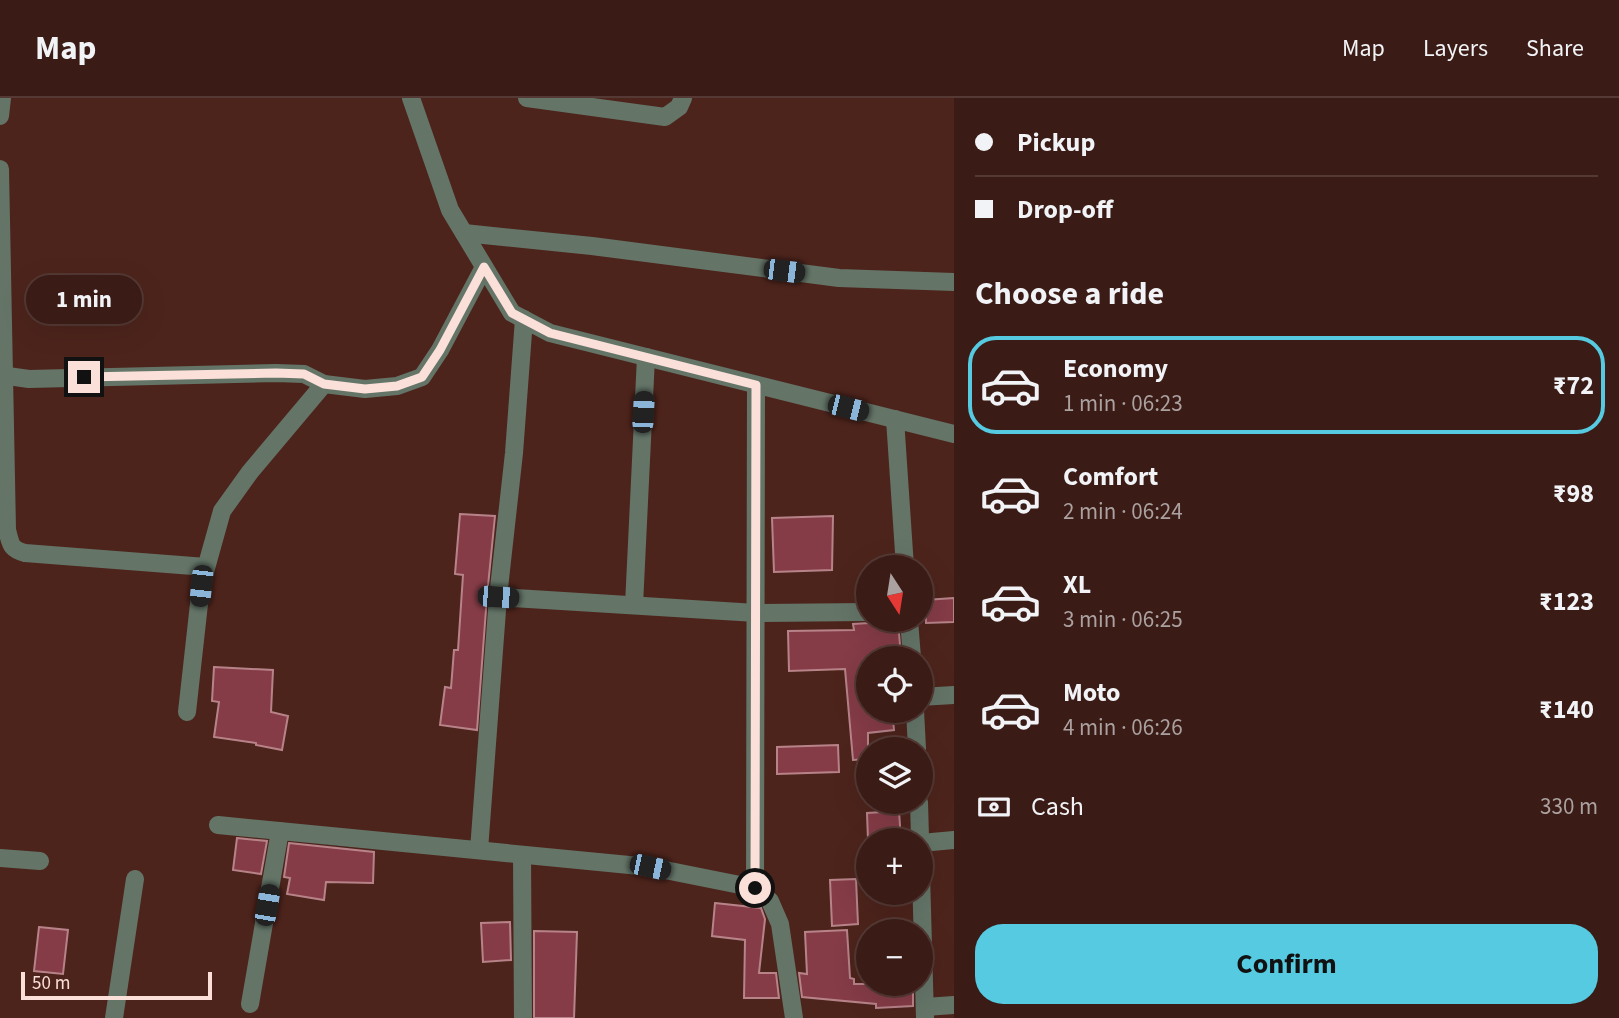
<!DOCTYPE html>
<meta charset="utf-8">
<style>
:root{--surface:#3a1b15;--page:#452822;--text:#f1f3f6;--muted:#aba1a0;--line:#543934;--accent:#55cae0}
body{margin:0;font-family:"Source Sans 3",sans-serif;background:var(--page);color:var(--text);height:100vh;display:flex;flex-direction:column;font-size:26px;white-space:nowrap}
*{box-sizing:border-box;margin:0}
p{font-size:23px;color:var(--muted)}
.icon{flex:none;width:38px;height:38px;fill:none;stroke:currentColor;stroke-width:2;stroke-linecap:round;stroke-linejoin:round}
.map{position:relative;flex:1;overflow:hidden}
.sheet{display:flex;flex-direction:column;background:var(--surface);width:665px}
.sheet>*{flex:none}
.hud{display:grid;align-content:center;height:154px;padding:0 21px;background:var(--surface)}
.needle{width:46px;rotate:168deg}
.fabs{position:absolute;left:856px;top:457px;display:grid;gap:14px}
.fabs a{display:grid;place-items:center;width:77px;height:77px;border-radius:50%;background:var(--surface);box-shadow:0 7px 28px #0002,0 0 0 2px var(--line);font-size:35px}
.scale{position:absolute;left:21px;bottom:18px;width:191px;box-sizing:border-box;padding-left:7px;border:4px solid #fbdfd9;border-top:0;font-size:19px;line-height:24px;white-space:nowrap;color:#fbdfd9;-webkit-text-stroke:5px #4d241c;paint-order:stroke}
.end{position:absolute;width:32px;height:32px;margin:-16px;border:9px solid #fbdfd9;background:#111;box-shadow:0 0 0 4px #111}
.from{border-radius:50%}
.bubble{position:absolute;height:49px;border-radius:24px;background:var(--surface);box-shadow:0 7px 28px #0002,0 0 0 2px var(--line);font-size:23px;font-weight:700;line-height:49px;text-align:center}
.car{position:absolute;width:21px;height:42px;margin:-21px -10px;border-radius:9px;box-shadow:0 0 5px 2px #0007;background:linear-gradient(#222 24%,#8ab4d8 0 40%,#222 0 76%,#8ab4d8 0 86%,#222 0)}
.hud b{display:flex;align-items:center;gap:24px;height:66px;font-size:26px}
.hud b+b{border-top:2px solid var(--line)}
.hud i{width:18px;height:18px;background:var(--text)}
ul{padding:0;list-style:none}
li{display:flex;align-items:center;gap:21px;height:98px;margin:0 14px 10px;padding:0 7px;border:4px solid transparent;border-radius:28px}
li div{flex:1}
li b{display:block;font-size:26px}
li em{font-style:normal;font-weight:700}
li.on{border-color:var(--accent)}
li>.icon{width:63px;height:63px;stroke-width:1.5}
h2{padding:0 21px;font-size:32px;line-height:84px}
.pay{display:flex;align-items:center;gap:18px;height:77px;padding:0 21px;font-size:26px}
.pay p{margin-inline-start:auto}
.primary-button{display:flex;gap:14px;margin-top:auto;padding:14px 21px}
.primary-button a{flex:1;height:80px;border-radius:28px;background:var(--accent);color:#111;font-size:28px;font-weight:700;line-height:80px;text-align:center}
header{display:flex;align-items:center;gap:42px;box-sizing:border-box;height:98px;padding:0 35px;background:var(--surface);border-bottom:2px solid var(--line)}
header strong{font-size:33px}
nav{display:flex;gap:38px;margin-inline-start:auto;font-size:24px}
main{display:flex;flex:1;min-height:0}
.map>svg:first-child{display:block}
.building{fill:#853c47;stroke:#b78389;stroke-width:2}
.lines{fill:none;stroke-linecap:round;stroke-linejoin:round}
.minor{stroke:#647568;stroke-width:18}
.route{stroke:#fbdfd9;stroke-width:9}
</style>
<header>
<strong>Map</strong>
<nav><a>Map</a><a>Layers</a><a>Share</a></nav>
</header>
<main>
<div class="map">
<svg width="954" height="920" viewBox="0 0 954 920">
<rect width="100%" height="100%" fill="#4d241c"/>
<g class="building">
<polygon points="460,416 495,418 487,498 477,632 440,627 445,589 451,590 454,552 458,552 463,477 455,476"/>
<polygon points="833,418 832,472 774,474 772,420"/>
<polygon points="954,500 954,524 926,525 925,502"/>
<polygon points="876,522 898,522 901,560 868,560 868,612 892,612 894,632 868,635 868,661 853,662 845,571 789,573 788,533 854,532 853,526 869,525"/>
<polygon points="214,569 273,572 271,614 288,618 282,652 256,647 256,645 214,639 219,604 212,603"/>
<polygon points="838,647 839,674 777,676 777,649"/>
<polygon points="899,713 901,742 868,742 867,715"/>
<polygon points="237,740 267,743 261,776 233,772"/>
<polygon points="289,745 374,754 373,785 326,784 324,802 287,796 290,780 284,779"/>
<polygon points="856,781 858,826 832,828 830,782"/>
<polygon points="715,805 761,810 765,821 759,875 776,875 779,900 744,900 745,842 712,838"/>
<polygon points="510,824 511,862 483,864 481,825"/>
<polygon points="39,829 68,832 63,876 34,873"/>
<polygon points="847,832 850,880 854,881 854,886 913,886 913,908 876,910 876,906 802,899 799,875 807,876 805,834"/>
<polygon points="534,833 577,834 574,920 534,920"/>
</g>
<g class="lines">
<g class="minor">
<polyline points="411,0 450,112 512,215 550,235 954,336"/>
<polyline points="527,0 665,19 679,9 683,0"/>
<polyline points="0,18 2,0"/>
<path d="M0 71 7 432C11 446 10 451 25 455L206 469"/>
<polyline points="464,135 592,148 839,180 954,184"/>
<polyline points="0,277 29,281 276,275 304,276 324,286 365,291 397,288 422,279 440,252 484,169"/>
<polyline points="895,321 905,469"/>
<polyline points="498,499 756,515 868,514"/>
<polyline points="634,507 646,259"/>
<polyline points="909,522 912,560"/>
<polyline points="920,599 954,597"/>
<polyline points="915,612 917,651"/>
<polyline points="187,614 201,488 222,413 250,374 324,286"/>
<polyline points="919,704 925,920"/>
<polyline points="218,727 650,769 755,790 770,803 780,826 794,920"/>
<polyline points="921,745 954,742"/>
<polyline points="479,752 498,499 514,355 524,221"/>
<polyline points="522,757 523,920"/>
<polyline points="0,760 40,763"/>
<polyline points="755,790 756,287"/>
<polyline points="250,906 280,733"/>
<polyline points="925,909 954,907"/>
<polyline points="114,920 135,781"/>
</g>
</g>
<g class="lines">
<polyline class="route" points="84,279 276,275 304,276 324,286 365,291 397,288 422,279 440,252 484,169 512,215 550,235 756,287 755,790"/>
</g>
</svg>
<div class="fabs">
<a><svg class="needle" viewBox="-14 -14 28 28"><path d="M0-13l5 13h-10z" fill="#e53935"/><path d="M0 13l5-13h-10z" fill="#aba1a0"/></svg></a>
<a><svg class="icon" aria-label="locate" viewBox="0 0 24 24"><circle cx="12" cy="12" r="6"/><path d="M12 2v4M12 18v4M2 12h4M18 12h4"/></svg></a>
<a><svg class="icon" aria-label="layers" viewBox="0 0 24 24"><path d="M12 4l9 5-9 5-9-5zM3 14l9 5 9-5"/></svg></a>
<a>+</a>
<a>−</a>
</div>
<div class="scale">50 m</div>
<i class="end from" style="left:755px;top:790px"></i>
<i class="end" style="left:84px;top:279px"></i>
<div class="bubble" style="left:26px;top:177px;width:116px">1 min</div>
<i class="car" style="left:784px;top:173px;rotate:97deg"></i>
<i class="car" style="left:848px;top:310px;rotate:104deg"></i>
<i class="car" style="left:643px;top:314px;rotate:3deg"></i>
<i class="car" style="left:201px;top:488px;rotate:186deg"></i>
<i class="car" style="left:498px;top:499px;rotate:94deg"></i>
<i class="car" style="left:650px;top:769px;rotate:102deg"></i>
<i class="car" style="left:267px;top:807px;rotate:10deg"></i>
</div>
<section class="sheet">
<div class="hud">
<b><i class="from"></i>Pickup</b>
<b><i></i>Drop-off</b>
</div>
<h2>Choose a ride</h2>
<ul>
<li class="on"><svg class="icon" aria-label="car" viewBox="0 0 24 24"><path d="M5 17H2v-5l4-1 3-4h7l3 4 3 1v5h-3M9 17h6M6 11h13"/><circle cx="7" cy="17" r="2"/><circle cx="17" cy="17" r="2"/></svg><div><b>Economy</b><p>1 min · 06:23</p></div><em>₹72</em></li>
<li><svg class="icon" aria-label="car" viewBox="0 0 24 24"><path d="M5 17H2v-5l4-1 3-4h7l3 4 3 1v5h-3M9 17h6M6 11h13"/><circle cx="7" cy="17" r="2"/><circle cx="17" cy="17" r="2"/></svg><div><b>Comfort</b><p>2 min · 06:24</p></div><em>₹98</em></li>
<li><svg class="icon" aria-label="car" viewBox="0 0 24 24"><path d="M5 17H2v-5l4-1 3-4h7l3 4 3 1v5h-3M9 17h6M6 11h13"/><circle cx="7" cy="17" r="2"/><circle cx="17" cy="17" r="2"/></svg><div><b>XL</b><p>3 min · 06:25</p></div><em>₹123</em></li>
<li><svg class="icon" aria-label="car" viewBox="0 0 24 24"><path d="M5 17H2v-5l4-1 3-4h7l3 4 3 1v5h-3M9 17h6M6 11h13"/><circle cx="7" cy="17" r="2"/><circle cx="17" cy="17" r="2"/></svg><div><b>Moto</b><p>4 min · 06:26</p></div><em>₹140</em></li>
</ul>
<div class="pay"><svg class="icon" aria-label="cash" viewBox="0 0 24 24"><path d="M3 7h18v10H3z"/><circle cx="12" cy="12" r="2"/></svg>Cash<p>330 m</p></div>
<div class="primary-button"><a>Confirm</a></div>
</section>
</main>
